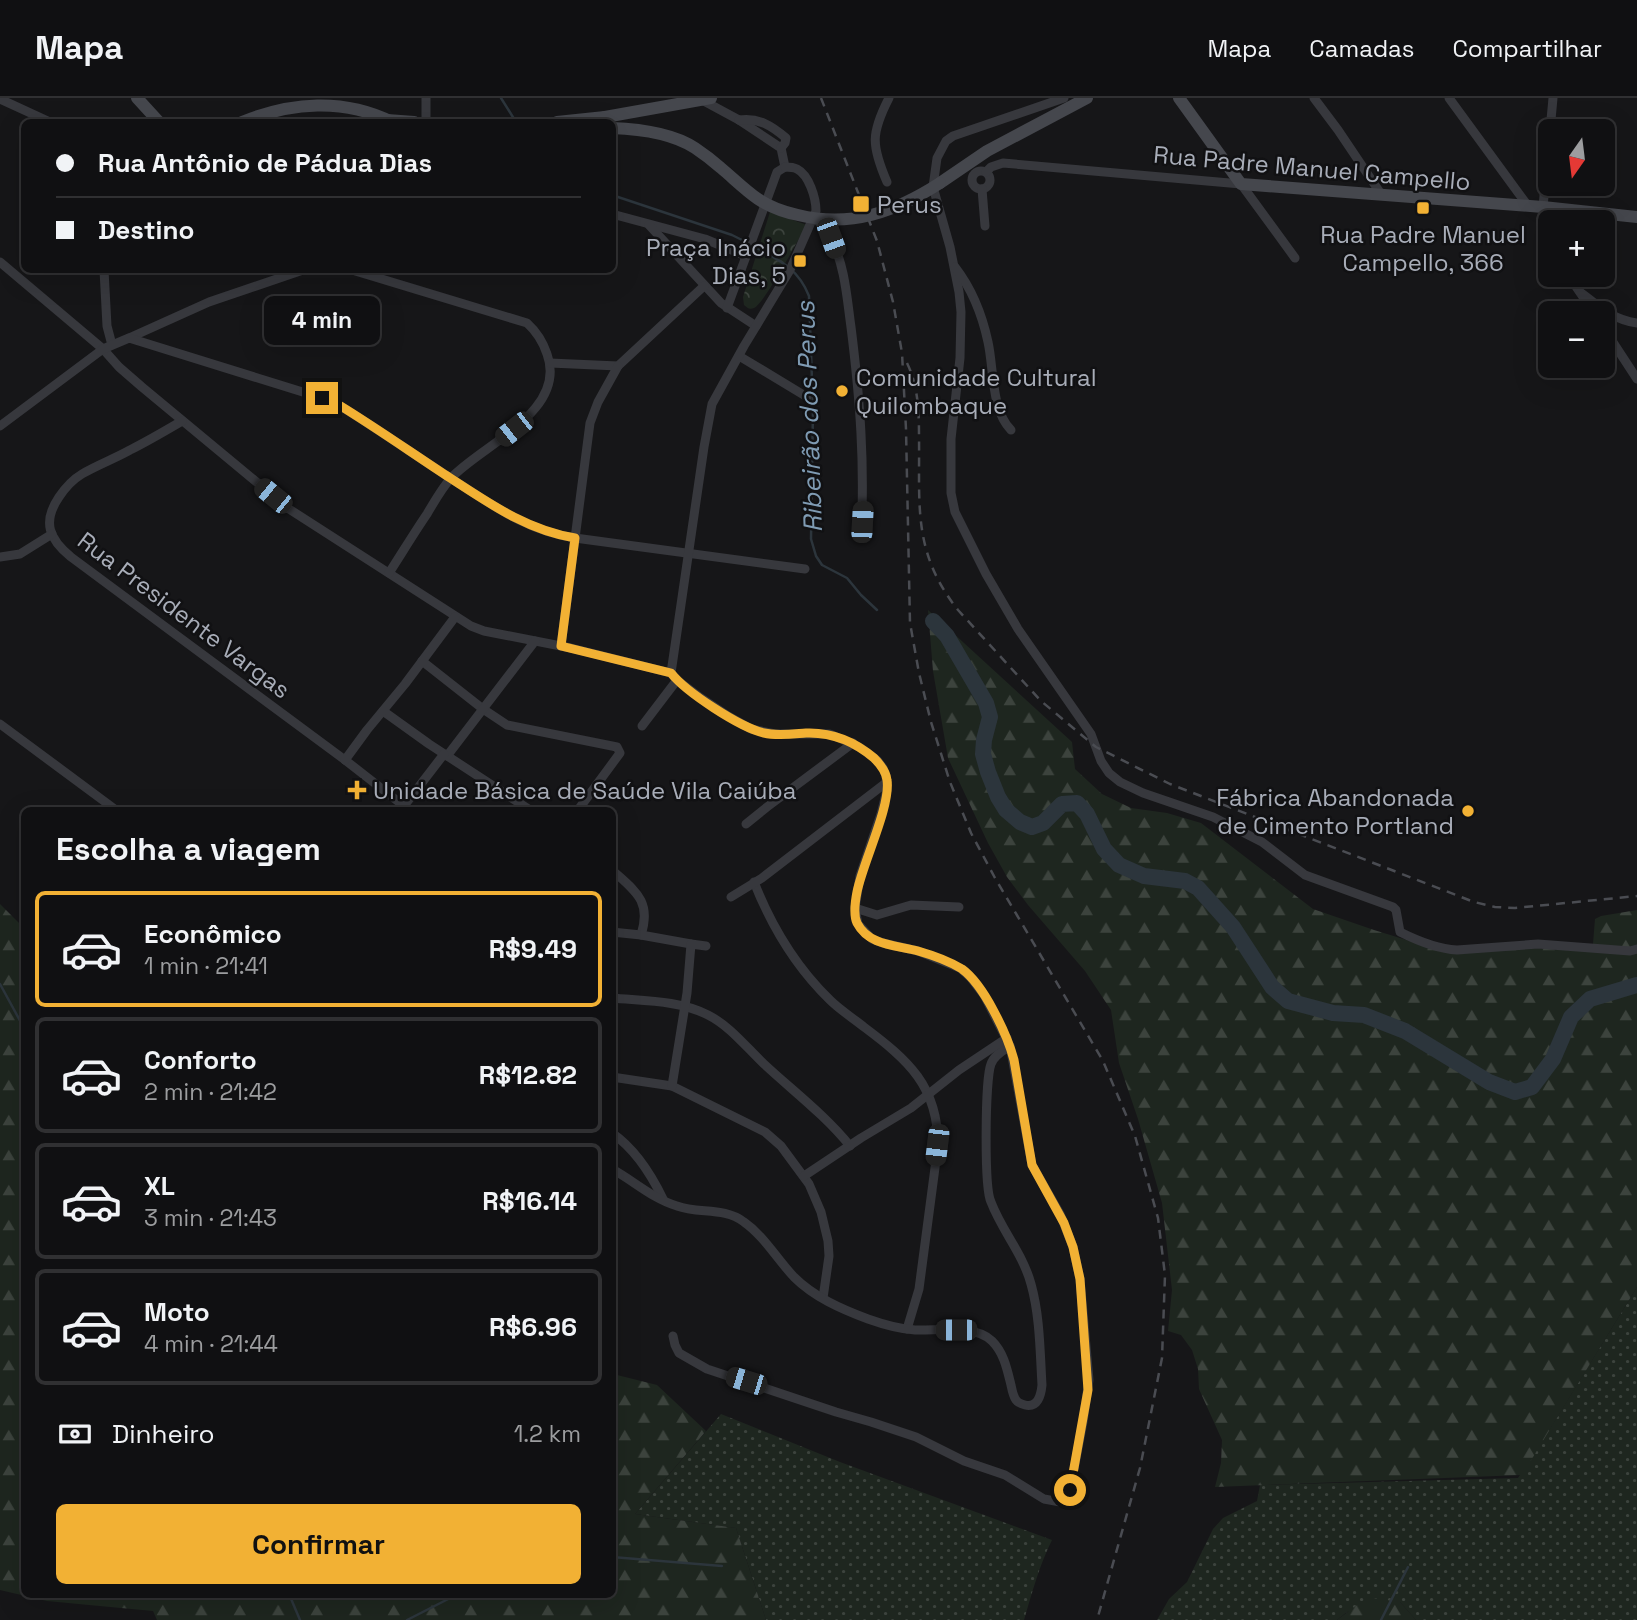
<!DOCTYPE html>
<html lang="pt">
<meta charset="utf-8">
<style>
:root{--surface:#101012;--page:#1e1e20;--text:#f1f3f6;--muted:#9c9d9f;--line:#303032;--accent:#f2b134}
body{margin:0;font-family:"Space Grotesk",sans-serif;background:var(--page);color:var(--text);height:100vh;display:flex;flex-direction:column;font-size:26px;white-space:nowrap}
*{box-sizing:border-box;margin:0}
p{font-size:23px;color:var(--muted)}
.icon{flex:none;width:38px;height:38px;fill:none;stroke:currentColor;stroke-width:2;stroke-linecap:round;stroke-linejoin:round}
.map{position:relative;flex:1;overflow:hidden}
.details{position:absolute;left:21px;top:709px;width:595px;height:791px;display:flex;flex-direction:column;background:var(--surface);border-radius:10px;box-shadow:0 7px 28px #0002,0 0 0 2px var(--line)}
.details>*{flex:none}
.hud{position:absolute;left:21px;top:21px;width:595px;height:154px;border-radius:10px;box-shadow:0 7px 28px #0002,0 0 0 2px var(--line);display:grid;align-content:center;height:154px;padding:0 35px;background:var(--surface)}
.needle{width:46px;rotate:194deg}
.buttons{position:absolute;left:1538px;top:21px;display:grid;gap:14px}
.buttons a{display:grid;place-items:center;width:77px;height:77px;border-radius:10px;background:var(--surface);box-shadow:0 7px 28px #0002,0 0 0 2px var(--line);font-size:35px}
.end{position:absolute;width:32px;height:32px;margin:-16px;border:9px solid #f2b134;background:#111;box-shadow:0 0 0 4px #111}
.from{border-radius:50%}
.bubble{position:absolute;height:49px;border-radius:10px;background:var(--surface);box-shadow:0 7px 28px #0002,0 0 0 2px var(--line);font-size:23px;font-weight:700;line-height:49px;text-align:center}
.car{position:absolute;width:21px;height:42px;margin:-21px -10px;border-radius:9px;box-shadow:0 0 5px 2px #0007;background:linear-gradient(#222 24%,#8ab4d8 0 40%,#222 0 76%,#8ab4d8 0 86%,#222 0)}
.hud b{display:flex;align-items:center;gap:24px;height:66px;font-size:26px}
.hud b+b{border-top:2px solid var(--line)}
.hud i{width:18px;height:18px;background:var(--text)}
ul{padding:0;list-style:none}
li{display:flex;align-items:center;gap:21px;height:116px;margin:0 14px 10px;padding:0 21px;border:4px solid var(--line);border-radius:10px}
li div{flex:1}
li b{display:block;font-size:26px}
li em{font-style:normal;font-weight:700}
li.selected{border-color:var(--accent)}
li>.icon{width:63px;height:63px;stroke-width:1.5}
h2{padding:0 35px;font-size:32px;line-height:84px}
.pay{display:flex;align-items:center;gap:18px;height:77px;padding:0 35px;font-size:26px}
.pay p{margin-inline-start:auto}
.button{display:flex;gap:14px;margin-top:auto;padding:14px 35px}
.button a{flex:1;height:80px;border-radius:10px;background:var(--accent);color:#111;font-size:28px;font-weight:700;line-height:80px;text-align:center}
header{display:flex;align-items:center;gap:42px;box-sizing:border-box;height:98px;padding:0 35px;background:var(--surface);border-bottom:2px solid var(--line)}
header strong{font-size:33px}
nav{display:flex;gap:38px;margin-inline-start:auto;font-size:24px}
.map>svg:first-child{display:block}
.grass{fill:url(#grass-dots)}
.forest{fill:url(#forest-firs)}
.park{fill:url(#park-crowns)}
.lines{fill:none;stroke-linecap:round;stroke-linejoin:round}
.stream{stroke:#2c353c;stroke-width:2.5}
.river{stroke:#2c353c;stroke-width:16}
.street{stroke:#37383d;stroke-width:9}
.secondary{stroke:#45474d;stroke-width:12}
.rail{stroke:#4a4c52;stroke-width:2.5;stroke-dasharray:9 7;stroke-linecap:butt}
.secondary-bridge{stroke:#45474d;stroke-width:12}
.route{stroke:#f2b134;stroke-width:9}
.poi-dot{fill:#f2b134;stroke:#111113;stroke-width:2.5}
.labels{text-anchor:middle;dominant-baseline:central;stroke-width:5;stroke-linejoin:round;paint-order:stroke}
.street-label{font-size:24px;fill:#a8adb8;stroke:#111113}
.poi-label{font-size:24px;fill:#a8adb8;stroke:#111113;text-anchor:start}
.water-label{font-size:26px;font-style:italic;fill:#7f9bb3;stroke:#111113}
</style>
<header>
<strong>Mapa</strong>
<nav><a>Mapa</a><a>Camadas</a><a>Compartilhar</a></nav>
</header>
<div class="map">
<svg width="1637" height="1522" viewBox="0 0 1637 1522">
<defs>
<pattern id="grass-dots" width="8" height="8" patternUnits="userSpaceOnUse" patternTransform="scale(1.75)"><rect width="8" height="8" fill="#1e261f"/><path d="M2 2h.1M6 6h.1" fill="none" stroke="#3c433d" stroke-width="1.8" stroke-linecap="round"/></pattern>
<pattern id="forest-firs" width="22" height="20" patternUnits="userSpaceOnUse" patternTransform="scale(1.75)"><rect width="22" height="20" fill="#1e261f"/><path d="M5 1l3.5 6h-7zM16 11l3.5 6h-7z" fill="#3c433d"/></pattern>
<pattern id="park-crowns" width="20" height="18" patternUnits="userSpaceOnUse" patternTransform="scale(1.75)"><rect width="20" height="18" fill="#1e261f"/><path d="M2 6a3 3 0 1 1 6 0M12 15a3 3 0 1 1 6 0" fill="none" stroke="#3c433d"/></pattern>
</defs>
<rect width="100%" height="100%" fill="#161618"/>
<g class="grass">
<polygon points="1637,1189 1637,1522 1416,1522 1400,1504 1347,1514 1337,1522 1157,1522 1169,1501 1187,1484 1213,1431 1223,1420 1257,1403 1260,1387 1518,1380 1548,1334"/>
<path d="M721 1316 840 1364 1052 1442C1039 1468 1032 1495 1024 1522H766L736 1430 635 1416Z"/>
</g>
<g class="forest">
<polygon points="928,512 1072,644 1075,671 1102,696 1131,710 1167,715 1201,725 1313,811 1374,832 1413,844 1466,854 1528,850 1585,853 1593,846 1595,821 1601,818 1637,812 1637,1189 1522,1377 1215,1389 1221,1365 1222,1342 1199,1291 1198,1271 1192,1252 1181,1237 1168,1233 1172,1192 1162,1105 1138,1021 1119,965 1111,912 1085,873 1028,807 1007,779 988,745 948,660 933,573"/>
<polygon points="0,806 24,830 24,1496 612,1496 613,1276 657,1287 706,1333 635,1416 736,1430 766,1522 157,1522 153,1513 47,1503 0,1492"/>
<polygon points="1372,1500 1400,1504 1416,1522 1337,1522 1361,1504"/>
</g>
<path class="park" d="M770 114 807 127C798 141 765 205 754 210 749 212 748 210 744 207L743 199Z"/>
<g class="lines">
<g class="stream">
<polyline points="501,0 516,24"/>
<polyline points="612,97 732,137 748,145"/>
<path d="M753 148C779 162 798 170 809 198L813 311 811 441 816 458 822 467 847 480 861 497 877 512"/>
<polyline points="0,886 24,930"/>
<polyline points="612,1459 722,1468"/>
<polyline points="289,1496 300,1522"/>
<polyline points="407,1522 458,1496"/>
<polyline points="1381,1522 1408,1469"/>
</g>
<polyline class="river" points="933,523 947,538 986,605 990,619 984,642 983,656 988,674 998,699 1006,712 1020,724 1032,729 1043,725 1062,706 1077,705 1087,716 1104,751 1119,767 1144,778 1185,783 1198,790 1233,829 1272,889 1288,903 1333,915 1364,917 1405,933 1489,984 1515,994 1532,989 1553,961 1571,919 1590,901 1637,887"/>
<g class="street">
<path d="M1064 0 953 38 946 43 937 60 933 89 950 149 959 194 961 214 960 260 951 341V395L955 414 986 476 1018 531 1091 636 1101 663 1109 675 1120 684 1143 695 1213 719 1262 744 1305 777 1393 809 1396 812 1400 834C1418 843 1437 851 1457 852L1538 846 1630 853 1637 851"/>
<polyline points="1314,0 1338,32 1381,96"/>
<polyline points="1449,0 1528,108"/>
<polyline points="0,1 50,24"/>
<polyline points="702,2 739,22 781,50 785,69"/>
<path d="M739 22C758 19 772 28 786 40L785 45 781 50"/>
<polyline points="426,24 426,0"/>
<circle cx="981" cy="82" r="9"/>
<polyline points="986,74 991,69 1003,65 1241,86 1295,160"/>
<path d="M887 84C871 47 871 35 889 0"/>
<polyline points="982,91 985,128"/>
<polyline points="612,116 705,141 746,158"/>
<path d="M815 120C821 126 827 133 831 141 845 167 847 201 851 229 860 301 865 366 861 438"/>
<polyline points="649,127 721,205 756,228"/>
<polyline points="1550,148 1546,138 1543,109 1553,0"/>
<polyline points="0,164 103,251 119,269 142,289 289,411 471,528 484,533 571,550 671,575 677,582 701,600 728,618 751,631 775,636 830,636 861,650 877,662 883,670 886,678 887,692 881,716 860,778 855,810 858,826 872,841 883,845 918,853 960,870 971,880 984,897 1010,948 1032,1067 1060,1116 1073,1149 1080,1181 1089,1282 1083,1324 1070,1392 1066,1405 1044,1401 1005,1377 964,1363 916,1339 871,1324 836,1314 707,1271 679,1255 675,1247 673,1238"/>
<path d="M955 169C972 191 982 216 988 244 994 271 991 312 1011 332"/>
<polyline points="104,172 107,228 112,247"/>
<path d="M352 172 527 225C537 234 543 244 547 256 568 313 482 347 451 380 442 390 434 404 427 416 414 435 402 455 389 475"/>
<polyline points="1568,177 1594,215"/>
<path d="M1580 194C1598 208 1614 222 1637 225"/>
<polyline points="727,210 773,85 777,74 785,69"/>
<polyline points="1603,229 1637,281"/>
<polyline points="129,240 209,204 303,172"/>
<polyline points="739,258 807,299"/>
<polyline points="550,265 618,268 704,188"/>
<path d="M182 323C165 333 148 343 130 352 114 361 97 367 82 376 72 382 65 390 59 399 42 424 49 441 71 459L345 662 409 712"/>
<path d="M0 328 103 251 129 240 322 300 339 307C379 332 418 359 458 385 497 410 528 433 575 440L805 471"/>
<polyline points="0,459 20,456 52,436"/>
<polyline points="561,548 590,325 598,304 618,268"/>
<polyline points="422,563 483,611 507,627 617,649 620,655 578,712"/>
<path d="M671 575 704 349 712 306 744 248 790 172 816 113C816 100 809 77 797 71 793 69 789 69 785 69"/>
<polyline points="383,613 429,646 530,712"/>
<polyline points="0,626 116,712"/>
<polyline points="642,628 677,582"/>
<polyline points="447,658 535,543"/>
<polyline points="345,662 367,632 405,586 455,519"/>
<polyline points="404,708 444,656"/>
<polyline points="746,726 767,709 853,645"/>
<path d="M612 772C635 793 652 803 641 837"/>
<path d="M754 784C771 827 797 870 830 902 840 912 853 920 864 929 908 962 938 988 938 1047L919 1191 907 1231"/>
<polyline points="731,799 762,780 887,684"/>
<polyline points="855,810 877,817 911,807 959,809"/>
<polyline points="612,834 641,837 691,846"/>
<path d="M612 900C643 903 679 902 708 917 730 928 746 949 764 966 793 993 825 1017 850 1048"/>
<polyline points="612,979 672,988 765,1034 781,1048 809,1086 821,1114 828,1143 829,1158 823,1200"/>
<polyline points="672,988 687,895 691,846 706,848"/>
<path d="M612 1035C635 1051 651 1076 663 1101"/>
<path d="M612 1071C634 1083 653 1101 677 1108 699 1116 724 1109 744 1124 764 1138 777 1161 794 1179 814 1199 841 1211 868 1221 882 1226 899 1231 915 1232 937 1233 975 1226 992 1243 1004 1255 1007 1271 1011 1287 1012 1292 1013 1298 1016 1302 1018 1305 1021 1306 1025 1307 1038 1310 1041 1297 1042 1287 1040 1254 1040 1218 1031 1186 1023 1156 1002 1133 991 1104 984 1090 985 981 991 966 994 957 1003 953 1010 948"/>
<polyline points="804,1078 861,1040 911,1010 959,972 1007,940"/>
</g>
<g class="secondary">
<polyline points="137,0 159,24"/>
<polyline points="1179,0 1241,86 1543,109 1637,119"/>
<polyline points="387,22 414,24"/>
<path d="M242 24C291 4 344 0 392 24"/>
<polyline points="557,24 605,19"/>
<polyline points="940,85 987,53 1087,0"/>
</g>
<g class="rail">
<polyline points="821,0 877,143 893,204 902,255 906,331 910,525 919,575 931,624 950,684 971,735 995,780 1103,963 1135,1038 1158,1120 1165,1177 1162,1260 1140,1370 1097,1522"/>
<path d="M907 265C918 288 919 312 919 338 920 407 912 454 958 512L1041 603 1096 649 1170 686 1474 804 1495 809 1515 810 1637 798"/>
</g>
<g class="secondary-bridge">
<polyline points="605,19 711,0"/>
<path d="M612 30C640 31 672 35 695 50 704 56 713 63 721 70 733 80 745 92 758 101 770 109 784 114 798 117 851 130 895 114 940 85"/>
</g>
</g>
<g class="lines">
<path class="route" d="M322 300 339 307C375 329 409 353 444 376 486 403 525 432 575 440L561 548 671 575C686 594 739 629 764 635 777 638 792 636 806 635 832 634 854 643 874 660 880 666 886 673 887 682 891 708 863 764 857 794 855 804 853 816 857 825 869 848 896 847 918 853 932 857 949 863 962 871 984 887 1007 936 1014 962L1032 1067 1064 1125 1073 1149 1080 1181 1088 1292 1070 1392"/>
</g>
<g class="poi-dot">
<rect x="852" y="97" width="18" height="18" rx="3.5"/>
<rect x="1416" y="103" width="14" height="14" rx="3.5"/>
<rect x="793" y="156" width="14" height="14" rx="3.5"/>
<circle cx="842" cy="293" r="7"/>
<path d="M353.5 681.5h7v7h7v7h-7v7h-7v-7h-7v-7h7z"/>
<circle cx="1468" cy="713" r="7"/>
</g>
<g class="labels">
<g class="street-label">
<text transform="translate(1312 70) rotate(5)">Rua Padre Manuel Campello</text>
<text transform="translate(184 517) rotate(37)">Rua Presidente Vargas</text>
</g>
<g class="poi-label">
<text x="877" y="106">Perus</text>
<text x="1423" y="136" text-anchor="middle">Rua Padre Manuel<tspan x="1423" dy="28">Campello, 366</tspan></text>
<text x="786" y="149" text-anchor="end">Praça Inácio<tspan x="786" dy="28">Dias, 5</tspan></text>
<text x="856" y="279">Comunidade Cultural<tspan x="856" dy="28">Quilombaque</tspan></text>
<text x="373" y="692">Unidade Básica de Saúde Vila Caiúba</text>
<text x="1454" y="699" text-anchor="end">Fábrica Abandonada<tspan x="1454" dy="28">de Cimento Portland</tspan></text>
</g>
<g class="water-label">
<text transform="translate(809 319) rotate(-92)">Ribeirão dos Perus</text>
</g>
</g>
</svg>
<div class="buttons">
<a><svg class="needle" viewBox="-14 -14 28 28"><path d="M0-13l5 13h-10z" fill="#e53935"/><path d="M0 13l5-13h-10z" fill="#9c9d9f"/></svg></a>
<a>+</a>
<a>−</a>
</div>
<i class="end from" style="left:1070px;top:1392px"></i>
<i class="end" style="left:322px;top:300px"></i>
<div class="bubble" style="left:264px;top:198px;width:116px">4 min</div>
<i class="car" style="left:831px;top:140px;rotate:160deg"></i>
<i class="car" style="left:514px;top:331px;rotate:232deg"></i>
<i class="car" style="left:273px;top:398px;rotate:309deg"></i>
<i class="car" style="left:862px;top:424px;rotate:3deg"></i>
<i class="car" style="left:937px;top:1047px;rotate:187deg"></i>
<i class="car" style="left:956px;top:1232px;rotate:270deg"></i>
<i class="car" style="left:746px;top:1283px;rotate:287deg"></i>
<div class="hud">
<b><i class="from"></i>Rua Antônio de Pádua Dias</b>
<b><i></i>Destino</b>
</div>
<section class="details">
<h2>Escolha a viagem</h2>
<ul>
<li class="selected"><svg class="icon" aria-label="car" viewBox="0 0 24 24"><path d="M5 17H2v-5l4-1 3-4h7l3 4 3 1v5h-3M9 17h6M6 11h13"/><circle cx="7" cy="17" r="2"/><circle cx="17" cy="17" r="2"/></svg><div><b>Econômico</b><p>1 min · 21:41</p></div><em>R$9.49</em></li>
<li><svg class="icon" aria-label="car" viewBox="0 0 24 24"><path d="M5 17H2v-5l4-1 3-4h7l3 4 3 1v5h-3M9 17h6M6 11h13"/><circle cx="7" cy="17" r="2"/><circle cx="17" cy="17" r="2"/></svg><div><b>Conforto</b><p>2 min · 21:42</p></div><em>R$12.82</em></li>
<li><svg class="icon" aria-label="car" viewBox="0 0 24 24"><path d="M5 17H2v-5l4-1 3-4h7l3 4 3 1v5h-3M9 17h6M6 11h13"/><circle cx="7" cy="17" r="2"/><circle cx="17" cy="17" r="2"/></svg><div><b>XL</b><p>3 min · 21:43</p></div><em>R$16.14</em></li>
<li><svg class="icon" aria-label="car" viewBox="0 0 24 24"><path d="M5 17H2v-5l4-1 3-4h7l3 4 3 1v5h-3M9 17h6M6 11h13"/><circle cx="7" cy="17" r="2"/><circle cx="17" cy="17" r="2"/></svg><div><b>Moto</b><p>4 min · 21:44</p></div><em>R$6.96</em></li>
</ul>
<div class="pay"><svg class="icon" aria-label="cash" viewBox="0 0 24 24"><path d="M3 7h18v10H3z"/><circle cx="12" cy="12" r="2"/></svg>Dinheiro<p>1.2 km</p></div>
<div class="button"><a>Confirmar</a></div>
</section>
</div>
